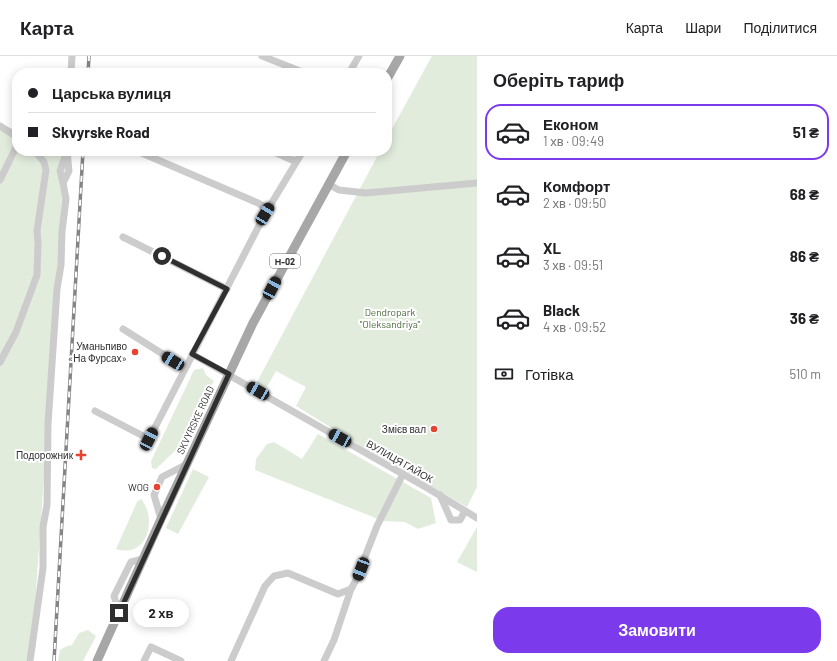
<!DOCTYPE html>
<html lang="uk">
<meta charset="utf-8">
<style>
:root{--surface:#fff;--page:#f6f6f6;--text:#202124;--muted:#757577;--line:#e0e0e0;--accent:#7c3aed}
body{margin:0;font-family:Barlow,sans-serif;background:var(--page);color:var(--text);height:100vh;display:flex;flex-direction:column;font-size:15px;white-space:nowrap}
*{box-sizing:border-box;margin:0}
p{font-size:13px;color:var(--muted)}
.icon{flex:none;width:22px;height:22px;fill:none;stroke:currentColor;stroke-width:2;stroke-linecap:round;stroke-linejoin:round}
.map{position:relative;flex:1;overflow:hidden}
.sheet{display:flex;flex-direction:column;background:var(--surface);width:360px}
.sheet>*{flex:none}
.guide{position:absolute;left:12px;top:12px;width:380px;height:88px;border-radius:16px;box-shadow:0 2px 10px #0003;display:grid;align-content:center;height:88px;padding:0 16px;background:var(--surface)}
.end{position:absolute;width:18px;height:18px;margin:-9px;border:5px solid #2f2f2f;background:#fff;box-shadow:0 0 0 2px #fff}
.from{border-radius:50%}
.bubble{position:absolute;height:28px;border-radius:14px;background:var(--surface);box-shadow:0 2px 10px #0003;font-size:13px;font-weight:700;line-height:28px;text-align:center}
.car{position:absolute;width:12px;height:24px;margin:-12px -6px;border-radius:5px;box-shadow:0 0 3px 1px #0007;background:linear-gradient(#222 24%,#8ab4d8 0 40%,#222 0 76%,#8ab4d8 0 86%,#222 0)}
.guide b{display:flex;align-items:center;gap:14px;height:38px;font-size:15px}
.guide b+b{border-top:1px solid var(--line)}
.guide i{width:10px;height:10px;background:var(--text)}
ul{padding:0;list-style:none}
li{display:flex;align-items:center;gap:12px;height:56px;margin:0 8px 6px;padding:0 8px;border:2px solid transparent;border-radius:16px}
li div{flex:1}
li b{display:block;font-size:15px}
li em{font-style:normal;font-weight:700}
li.on{border-color:var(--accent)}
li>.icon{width:36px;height:36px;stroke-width:1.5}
h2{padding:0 16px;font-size:18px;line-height:48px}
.pay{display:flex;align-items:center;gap:10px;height:44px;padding:0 16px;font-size:15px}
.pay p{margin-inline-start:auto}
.cta{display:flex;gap:8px;margin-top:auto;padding:8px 16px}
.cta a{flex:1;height:46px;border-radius:16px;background:var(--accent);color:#fff;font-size:16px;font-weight:700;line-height:46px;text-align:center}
header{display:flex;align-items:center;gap:24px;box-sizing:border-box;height:56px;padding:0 20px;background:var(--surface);border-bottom:1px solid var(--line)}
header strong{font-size:19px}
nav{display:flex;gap:22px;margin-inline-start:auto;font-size:14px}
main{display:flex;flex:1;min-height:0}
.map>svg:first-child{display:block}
.green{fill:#e2ecdd}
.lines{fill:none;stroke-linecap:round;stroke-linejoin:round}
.minor{stroke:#ccc;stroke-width:7}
.major{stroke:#a7a7a7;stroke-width:9}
.rail-casing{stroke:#848484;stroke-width:3.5}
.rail{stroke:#fff;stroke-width:2;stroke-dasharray:6;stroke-linecap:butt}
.route{stroke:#2f2f2f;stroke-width:5}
.poi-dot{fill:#e64431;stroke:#fff;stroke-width:1.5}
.labels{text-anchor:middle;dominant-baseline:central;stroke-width:4;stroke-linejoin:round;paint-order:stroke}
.shield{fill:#fff;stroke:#6d6d6d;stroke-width:1}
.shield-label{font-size:9px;font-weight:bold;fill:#2f2f2f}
.park-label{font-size:10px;fill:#496b3c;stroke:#fff}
.poi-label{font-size:10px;fill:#2f2f2f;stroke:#fff;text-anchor:end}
.street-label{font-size:10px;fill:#2f2f2f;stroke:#fff}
</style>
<header>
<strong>Карта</strong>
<nav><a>Карта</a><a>Шари</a><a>Поділитися</a></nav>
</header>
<main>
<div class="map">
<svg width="477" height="605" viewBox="0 0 477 605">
<rect width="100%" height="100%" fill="#fff"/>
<g class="green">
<polygon points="432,0 477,0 477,431 467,451 366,393 296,350 306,331 276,315 267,331 260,331 257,326 380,95 387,95 387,82"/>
<polygon points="0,67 17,75 17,95 67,95 34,563 27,605 0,605"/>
<polygon points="203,312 206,319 214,325 191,366 189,377 178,392 156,413 152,412 151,405 194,314"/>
<polygon points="318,378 431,442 436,467 418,473 405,466 383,465 255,414 256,403 267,388 274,386 302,403"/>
<polygon points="193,413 209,421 178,478 166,472"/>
<path d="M141 443C158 463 147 503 116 493L137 446Z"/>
<polygon points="477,471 477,516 457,506"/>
<polygon points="88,574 96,580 83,605 58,605 60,594 67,590 72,589 79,577"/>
</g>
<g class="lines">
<g class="minor">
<polyline points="262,0 305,17"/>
<polyline points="71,17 72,0"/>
<polyline points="349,17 359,0"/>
<polyline points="0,70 17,81"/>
<polyline points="137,95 258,147 264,151 265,158"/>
<polyline points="272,95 292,104 297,104"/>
<polyline points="0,124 17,89"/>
<polyline points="63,127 60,115 67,95"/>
<polyline points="328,128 339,134 366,137 477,127"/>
<polyline points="123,181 227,233"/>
<polyline points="123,273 185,312"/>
<polyline points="192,298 429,433 477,462"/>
<polyline points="0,306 16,276 37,219 38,187 37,175 46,114 44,106 35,95"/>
<polyline points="95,355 149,383 265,158 303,95"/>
<polyline points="440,439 451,464 460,464 465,455"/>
<polyline points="161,463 154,439 162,421 187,408"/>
<polyline points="119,557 114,540 131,506 143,503"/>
<polyline points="30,605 43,512 43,471 47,449 48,368 57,233 61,209 62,175 66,143 63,127 69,115 67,95"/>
<polyline points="144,605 151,591 181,605"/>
<polyline points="231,605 265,530 274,520 288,517 338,538 351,533 356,524 377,470 403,418"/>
<polyline points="324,605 334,584 351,533"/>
</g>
<g class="major">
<polyline points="387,23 400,0"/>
<polyline points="97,605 161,463 253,267 347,95"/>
</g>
<defs>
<g id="rail">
<polyline points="88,17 89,0"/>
<polyline points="54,605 83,95"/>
</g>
</defs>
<use href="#rail" class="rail-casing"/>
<use href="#rail" class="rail"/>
</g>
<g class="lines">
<polyline class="route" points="119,557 229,318 192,298 227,233 162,200"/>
</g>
<g class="poi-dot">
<circle cx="135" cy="296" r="4"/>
<circle cx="434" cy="373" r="4"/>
<path d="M79 393h4v4h4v4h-4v4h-4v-4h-4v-4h4z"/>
<circle cx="157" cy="431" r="4"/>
</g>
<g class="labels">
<rect class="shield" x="270" y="198" width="30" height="14" rx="3"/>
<g class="shield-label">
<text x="285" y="205">Н-02</text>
</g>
<g class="park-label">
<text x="390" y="256">Dendropark<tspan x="390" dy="12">"Oleksandriya"</tspan></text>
</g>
<g class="poi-label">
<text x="127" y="290">Уманьпиво<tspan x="127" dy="12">«На Фурсах»</tspan></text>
<text x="426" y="373">Змієв вал</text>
<text x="73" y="399">Подорожник</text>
<text x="149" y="431">WOG</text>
</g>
<g class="street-label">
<text transform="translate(195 364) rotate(-65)">SKVYRSKE ROAD</text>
<text transform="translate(400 405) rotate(30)">ВУЛИЦЯ ГАЙОК</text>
</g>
</g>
</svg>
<i class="end from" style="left:162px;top:200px"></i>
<i class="end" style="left:119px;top:557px"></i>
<div class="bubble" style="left:133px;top:543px;width:56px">2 хв</div>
<i class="car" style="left:265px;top:158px;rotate:31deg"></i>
<i class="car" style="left:272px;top:232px;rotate:28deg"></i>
<i class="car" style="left:173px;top:305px;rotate:302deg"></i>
<i class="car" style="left:258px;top:335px;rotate:300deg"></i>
<i class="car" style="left:340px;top:382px;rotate:299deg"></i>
<i class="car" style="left:149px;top:383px;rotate:27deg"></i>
<i class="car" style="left:361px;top:513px;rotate:201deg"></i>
<div class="guide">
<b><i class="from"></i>Царська вулиця</b>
<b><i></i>Skvyrske Road</b>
</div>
</div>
<section class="sheet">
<h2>Оберіть тариф</h2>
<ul>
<li class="on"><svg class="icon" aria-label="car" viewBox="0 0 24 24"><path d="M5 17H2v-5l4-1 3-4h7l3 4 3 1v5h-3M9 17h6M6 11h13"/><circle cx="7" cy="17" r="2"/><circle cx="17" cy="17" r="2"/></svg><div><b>Економ</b><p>1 хв · 09:49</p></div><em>51 ₴</em></li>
<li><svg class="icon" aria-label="car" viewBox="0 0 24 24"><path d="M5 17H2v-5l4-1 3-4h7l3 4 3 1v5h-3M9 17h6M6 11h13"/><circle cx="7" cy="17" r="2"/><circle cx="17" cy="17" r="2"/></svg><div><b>Комфорт</b><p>2 хв · 09:50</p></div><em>68 ₴</em></li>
<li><svg class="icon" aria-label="car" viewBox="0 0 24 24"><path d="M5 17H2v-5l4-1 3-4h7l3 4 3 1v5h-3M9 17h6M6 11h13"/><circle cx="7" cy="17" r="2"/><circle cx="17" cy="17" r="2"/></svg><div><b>XL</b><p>3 хв · 09:51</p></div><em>86 ₴</em></li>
<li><svg class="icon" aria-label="car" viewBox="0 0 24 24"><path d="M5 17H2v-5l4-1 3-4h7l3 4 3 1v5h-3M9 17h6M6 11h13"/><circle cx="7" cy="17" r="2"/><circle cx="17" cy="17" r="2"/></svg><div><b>Black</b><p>4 хв · 09:52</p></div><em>36 ₴</em></li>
</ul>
<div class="pay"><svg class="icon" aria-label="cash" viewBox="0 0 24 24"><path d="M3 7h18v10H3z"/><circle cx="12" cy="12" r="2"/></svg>Готівка<p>510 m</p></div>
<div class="cta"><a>Замовити</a></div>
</section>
</main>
